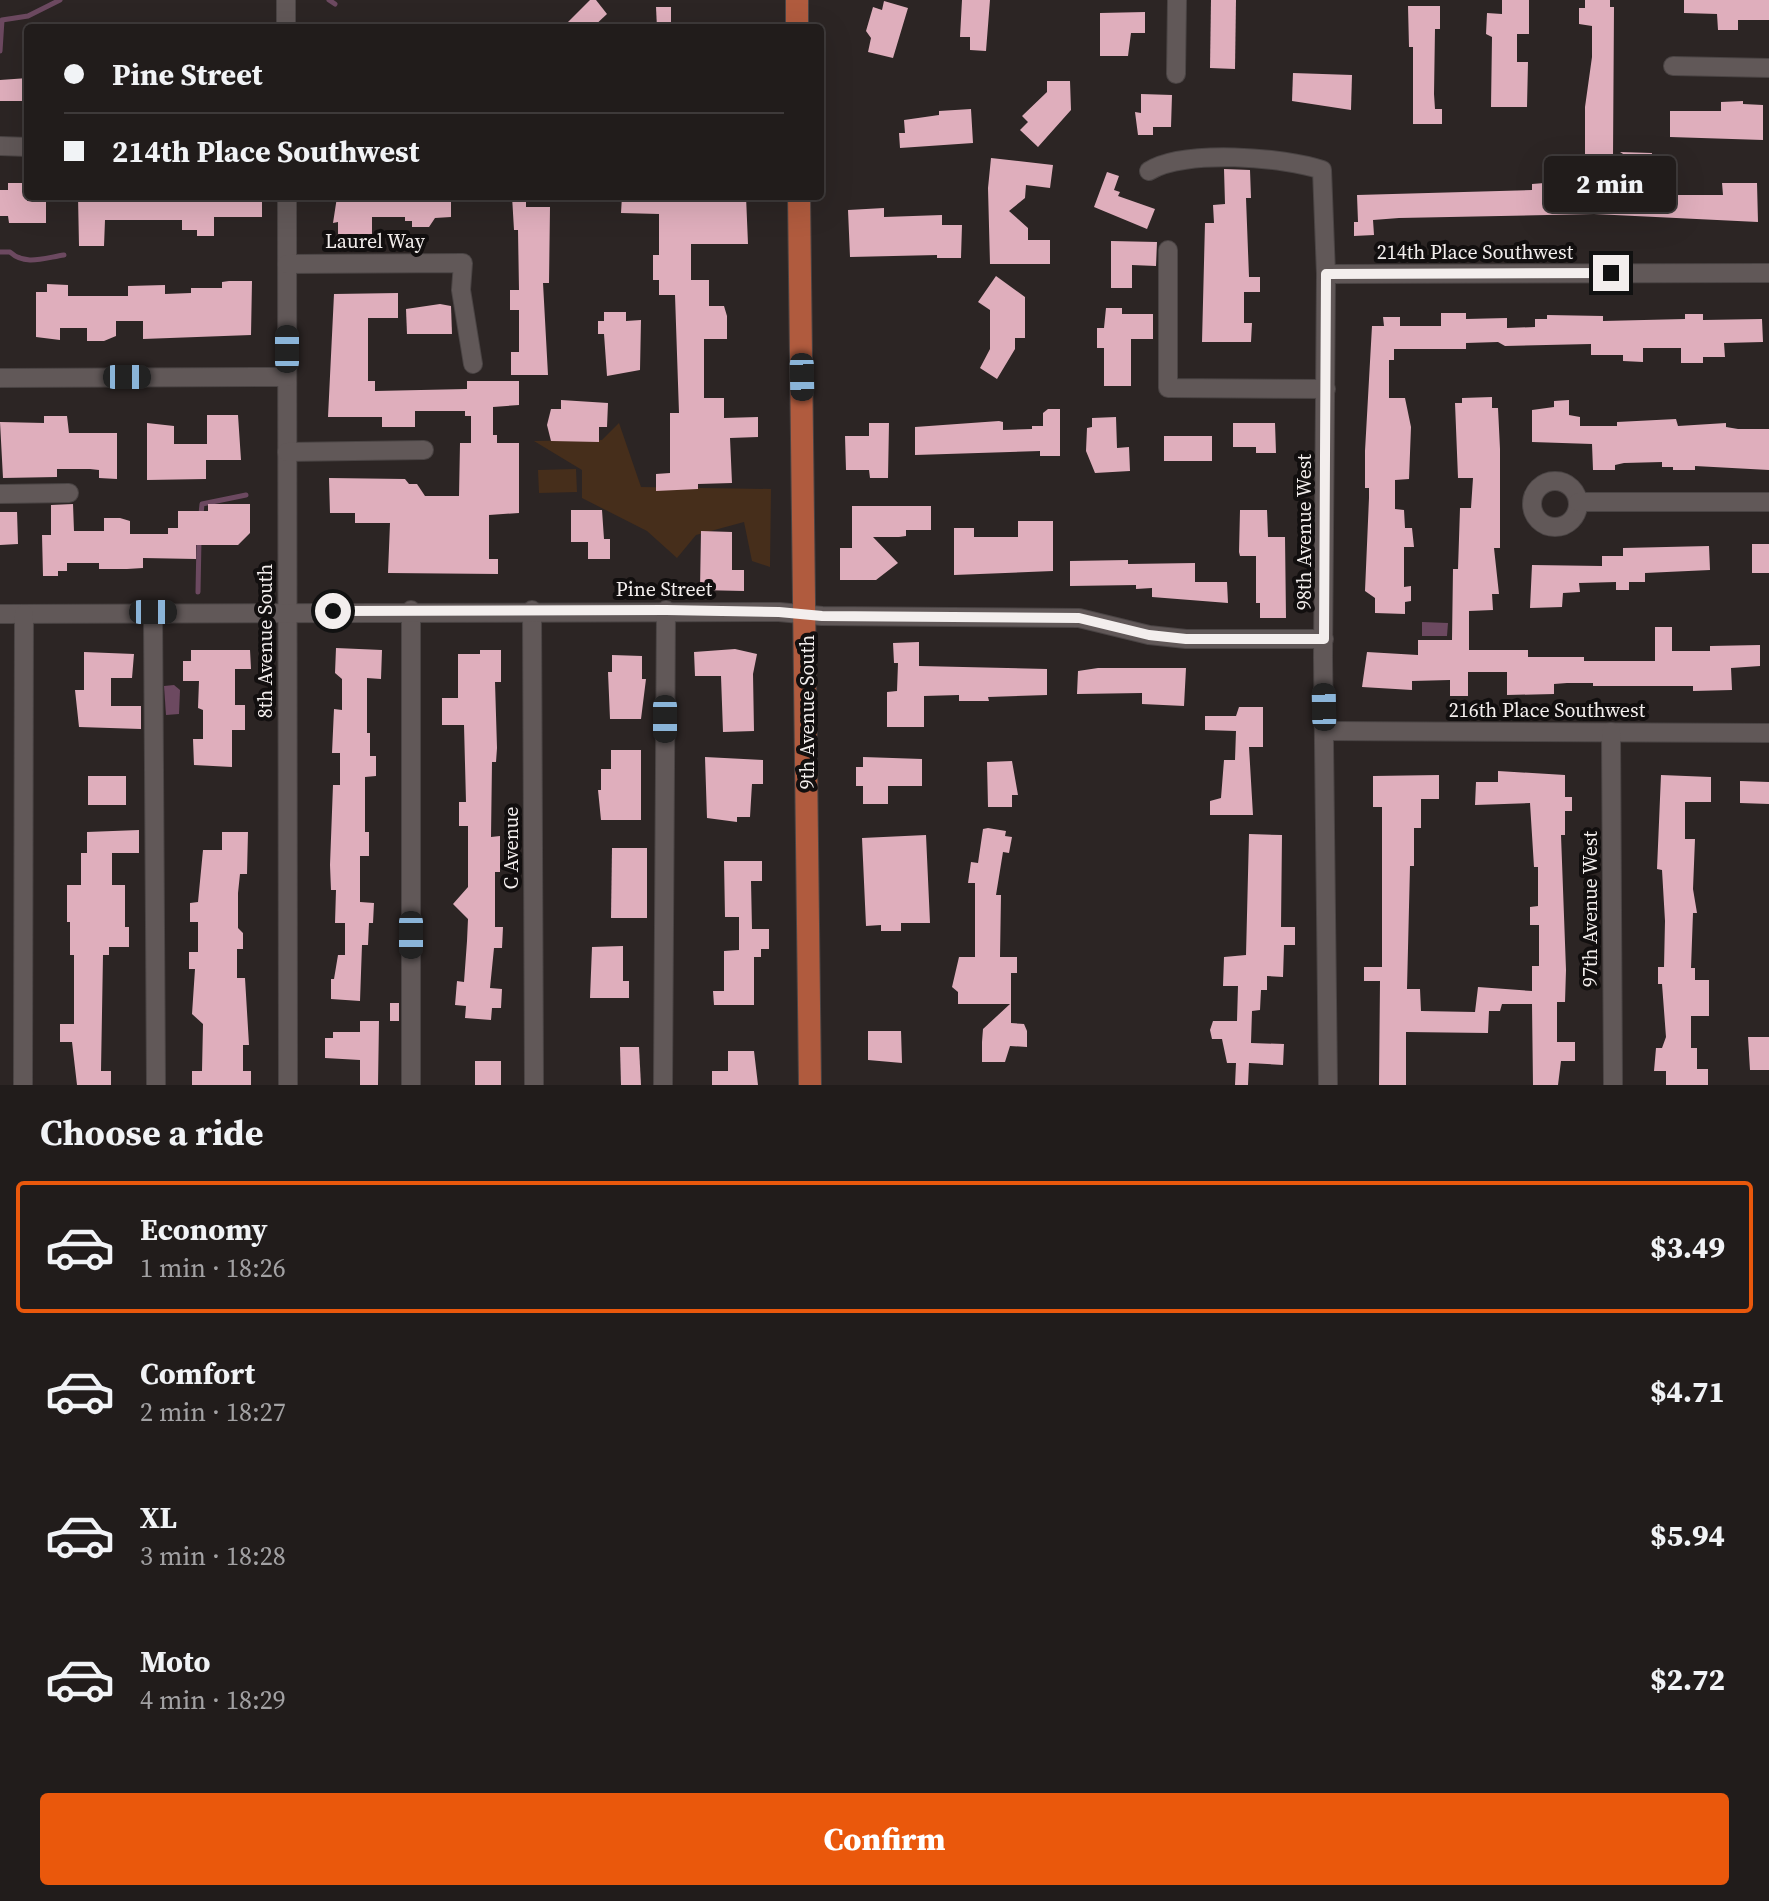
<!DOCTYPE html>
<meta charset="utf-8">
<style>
:root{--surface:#211c1b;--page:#292524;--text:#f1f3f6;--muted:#a2a1a3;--line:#3e3a3a;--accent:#ea580c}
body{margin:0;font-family:"Source Serif 4",serif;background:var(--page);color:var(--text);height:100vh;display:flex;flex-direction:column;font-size:30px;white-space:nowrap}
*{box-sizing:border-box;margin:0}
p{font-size:26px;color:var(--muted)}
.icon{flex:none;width:44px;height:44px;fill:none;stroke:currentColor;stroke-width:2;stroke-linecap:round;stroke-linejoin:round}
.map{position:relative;height:1085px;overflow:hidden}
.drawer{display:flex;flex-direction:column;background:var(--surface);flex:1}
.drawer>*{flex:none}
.hud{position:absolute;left:24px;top:24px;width:800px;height:176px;border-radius:8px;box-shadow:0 8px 32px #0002,0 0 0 2px var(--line);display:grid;align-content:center;height:176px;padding:0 40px;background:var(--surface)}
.end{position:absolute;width:36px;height:36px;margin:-18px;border:10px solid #f3eeed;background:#111;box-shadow:0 0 0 4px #111}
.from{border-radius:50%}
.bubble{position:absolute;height:56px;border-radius:8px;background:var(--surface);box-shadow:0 8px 32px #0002,0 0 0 2px var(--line);font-size:26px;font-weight:800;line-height:56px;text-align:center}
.car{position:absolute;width:24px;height:48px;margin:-24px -12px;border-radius:10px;box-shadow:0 0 6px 2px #0007;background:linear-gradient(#222 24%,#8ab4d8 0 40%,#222 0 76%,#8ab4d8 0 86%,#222 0)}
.hud b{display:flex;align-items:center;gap:28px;height:76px;font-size:30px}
.hud b+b{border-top:2px solid var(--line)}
.hud i{width:20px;height:20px;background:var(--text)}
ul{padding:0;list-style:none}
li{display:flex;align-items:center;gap:24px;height:132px;margin:0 16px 12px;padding:0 24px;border:4px solid transparent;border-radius:8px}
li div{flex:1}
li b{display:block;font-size:30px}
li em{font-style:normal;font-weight:800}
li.active{border-color:var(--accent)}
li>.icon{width:72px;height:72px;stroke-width:1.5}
h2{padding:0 40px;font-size:36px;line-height:96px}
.button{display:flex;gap:16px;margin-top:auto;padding:16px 40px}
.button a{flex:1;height:92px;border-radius:8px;background:var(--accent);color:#fff;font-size:32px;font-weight:800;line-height:92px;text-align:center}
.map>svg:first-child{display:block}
.green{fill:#462e1b}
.water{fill:#6c4960}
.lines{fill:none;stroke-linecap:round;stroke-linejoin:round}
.stream{stroke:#6c4960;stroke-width:5}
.building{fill:#dfaebc}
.minor-casing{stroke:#4a4444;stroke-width:20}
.major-casing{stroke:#4a4444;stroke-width:24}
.minor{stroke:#615858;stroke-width:18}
.major{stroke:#b05b3e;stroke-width:22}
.route{stroke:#f3eeed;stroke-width:10}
.labels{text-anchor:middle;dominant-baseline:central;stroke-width:8;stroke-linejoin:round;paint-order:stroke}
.street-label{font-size:20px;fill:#f3eeed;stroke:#120f0f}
</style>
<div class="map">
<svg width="1769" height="1085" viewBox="0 0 1769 1085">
<rect width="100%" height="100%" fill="#2c2524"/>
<g class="green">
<polygon points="619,423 641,487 771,489 770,567 752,561 744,522 696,535 677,558 647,531 582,498 582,470 534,441 602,440"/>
<polygon points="576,469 577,492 539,493 538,470"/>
</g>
<g class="water">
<polygon points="1422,622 1448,623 1447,636 1422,636"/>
<polygon points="174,685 180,690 179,714 166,715 164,686"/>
</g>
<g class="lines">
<g class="stream">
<polyline points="329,0 335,4"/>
<polyline points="0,51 2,20 28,16 60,0"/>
<path d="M0 252H10C25 266 44 258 64 255"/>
<polyline points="201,514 202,504 246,495"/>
<polyline points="198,592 199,540"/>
</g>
</g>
<g class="building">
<polygon points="590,0 596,0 607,14 592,28 562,28"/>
<polygon points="962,0 990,0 986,51 970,50 970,37 960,37"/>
<polygon points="1211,0 1236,0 1235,69 1210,68"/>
<polygon points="1502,0 1529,0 1529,34 1517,34 1517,62 1528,62 1527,107 1491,107 1492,37 1486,34 1487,13 1502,14"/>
<polygon points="1585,0 1610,0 1610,7 1614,7 1613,156 1585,155 1585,107 1592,57 1592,26 1579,24 1579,8 1585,8"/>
<polygon points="1684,0 1769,0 1769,20 1738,20 1738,30 1718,30 1717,14 1684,13"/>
<polygon points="884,1 908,8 893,58 868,52 871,38 866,31 873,7 882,10"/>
<polygon points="1408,6 1440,6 1440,29 1435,29 1434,94 1435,109 1442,109 1442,124 1413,124 1413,47 1409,47"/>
<polygon points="656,7 671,7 671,28 657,28"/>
<polygon points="1145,12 1145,33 1131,33 1128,56 1100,56 1100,13"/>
<polygon points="1293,73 1352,75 1351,110 1292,101"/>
<polygon points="28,78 28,101 0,101 0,80"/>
<polygon points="1047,81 1070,81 1071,110 1038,147 1020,130 1028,122 1022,116 1047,92"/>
<polygon points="1141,94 1172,95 1171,127 1153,127 1153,135 1138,135 1135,112 1141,113"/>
<polygon points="1743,101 1743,104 1763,105 1763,140 1670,137 1670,111 1721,111 1721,102"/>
<polygon points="971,109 973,143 900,148 899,133 905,133 904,120 939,115 939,111"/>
<polygon points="1620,152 1652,153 1651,172"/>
<polygon points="991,158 1053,165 1050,188 1026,185 1025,198 1009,211 1028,228 1028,240 1050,240 1050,264 990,264 988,188"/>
<polygon points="1224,169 1250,170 1251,198 1246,198 1249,277 1260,277 1260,292 1244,292 1244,323 1252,323 1251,342 1202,342 1205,223 1214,223 1213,205 1225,204"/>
<polygon points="1107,172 1119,176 1114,190 1120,192 1118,196 1155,209 1147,229 1094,207"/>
<polygon points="1582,180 1582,193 1640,195 1723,195 1722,183 1757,183 1758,222 1594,214 1399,218 1373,220 1374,235 1354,236 1354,222 1358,222 1357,195 1532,190 1532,184"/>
<polygon points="8,183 27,183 27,201 46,201 46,223 9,223 8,216 0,216 0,190 8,190"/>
<polygon points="78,196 262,196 262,217 214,217 214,236 197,236 197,230 182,230 182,220 105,220 104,246 79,246"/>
<polygon points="451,196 451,217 435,218 429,227 412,227 412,221 405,221 405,217 372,217 372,234 338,234 338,222 333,223 337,197"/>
<polygon points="512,196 526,196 526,207 550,207 549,283 543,283 548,375 511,375 511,352 519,352 519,310 510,310 510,290 519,290 518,230 514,230"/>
<polygon points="622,196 746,196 748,244 691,244 691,280 709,280 709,306 724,306 727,316 727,339 704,339 704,398 724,398 724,418 758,417 758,437 730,438 732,483 698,484 698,489 656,491 656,474 670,473 670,413 679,413 675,295 659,295 659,280 653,280 653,255 659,255 659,214 621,213"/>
<polygon points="884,208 884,217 942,215 942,225 962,225 961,258 937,258 937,255 850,257 848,210"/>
<polygon points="1111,241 1157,242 1156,266 1132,265 1132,288 1111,288"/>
<polygon points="996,276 1025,297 1025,338 1015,338 1015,349 997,379 980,368 990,349 990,310 978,302"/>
<polygon points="229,281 252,281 251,335 143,339 143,321 116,321 116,336 104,341 87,341 87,328 60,328 60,340 36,337 36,292 47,292 47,284 68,285 68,296 128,296 128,286 165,285 165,294 191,293 191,288 222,288 222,282"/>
<polygon points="398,293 398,318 368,318 368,381 375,381 375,391 467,389 467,381 519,381 519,405 493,407 493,435 497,435 497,443 519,443 519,513 489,515 489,559 498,559 498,574 388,573 390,523 355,523 355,513 330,513 329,478 405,479 409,484 417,484 425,496 459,496 460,443 471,443 471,416 465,416 465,411 415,411 415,427 382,427 382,417 328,417 334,294"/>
<polygon points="440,304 451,306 452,334 407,334 406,309"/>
<polygon points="1106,308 1122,308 1122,314 1153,314 1153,339 1131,339 1131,386 1104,386 1104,348 1097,348 1097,328 1104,328"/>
<polygon points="604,312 626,312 626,321 641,320 640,370 607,376 604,334 598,334 598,321 604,321"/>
<polygon points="1441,313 1466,313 1466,319 1507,318 1507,328 1535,327 1535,319 1547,319 1547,315 1603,316 1603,321 1685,319 1685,314 1703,314 1703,320 1762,319 1763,342 1724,343 1725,357 1703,357 1703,363 1681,363 1681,348 1643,348 1643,362 1623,361 1623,355 1591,355 1591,344 1505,346 1498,342 1466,343 1466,349 1394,349 1394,360 1389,360 1389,398 1405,398 1411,427 1409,479 1395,480 1395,509 1404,510 1405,528 1412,528 1414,547 1404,547 1404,587 1411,586 1411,601 1405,602 1405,614 1375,613 1375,598 1365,591 1369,498 1369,488 1365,488 1365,451 1372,326 1384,326 1383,317 1400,317 1400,326 1441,326"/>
<polygon points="1492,397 1492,408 1498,408 1500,449 1500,548 1494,548 1499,594 1492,594 1493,610 1469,611 1469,650 1528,650 1528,657 1584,657 1584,661 1655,661 1655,627 1672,627 1672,651 1710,651 1710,646 1760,645 1760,666 1731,668 1732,690 1693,691 1693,686 1593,686 1593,683 1567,683 1554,684 1554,694 1507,695 1507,672 1468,672 1468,696 1450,696 1450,680 1412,681 1412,690 1362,687 1367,652 1418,655 1418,640 1452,640 1453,569 1458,569 1460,508 1471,508 1473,478 1458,478 1455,403 1462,403 1462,398"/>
<polygon points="561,400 608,403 607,427 599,427 599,442 551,441 547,425 551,409 561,409"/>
<polygon points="1569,400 1569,415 1580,417 1580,426 1617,426 1617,422 1676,419 1678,426 1726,423 1726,427 1738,429 1769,429 1769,470 1695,466 1695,470 1673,470 1673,467 1662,467 1662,462 1624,463 1615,465 1615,470 1593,470 1592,444 1532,442 1532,410 1554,407 1554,401"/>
<polygon points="1048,409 1060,409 1060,456 1040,456 1040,451 915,455 915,427 999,421 1003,422 1003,430 1032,429 1032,426 1043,426 1043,413"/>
<polygon points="207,415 238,415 241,460 206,460 206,479 147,480 147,423 174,426 174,444 207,444"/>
<polygon points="44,416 67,416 69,433 117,433 117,479 99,478 99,470 90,469 57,469 57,477 3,478 0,422 44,423"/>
<polygon points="1116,417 1117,448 1129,447 1130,471 1095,473 1086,451 1087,428 1092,427 1092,418"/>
<polygon points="869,423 889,423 888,478 870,478 869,470 846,470 845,436 869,436"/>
<polygon points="1233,423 1275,423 1276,453 1256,453 1256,447 1233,447"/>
<rect x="1164" y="436" width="48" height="25"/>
<polygon points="73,504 74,531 104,531 104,518 120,518 130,521 130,534 168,534 168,528 178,528 178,511 208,511 208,504 250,504 250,533 238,545 196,545 196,559 143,558 143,568 127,569 99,569 99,563 67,563 67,571 58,571 58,576 43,576 42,535 51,535 51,505"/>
<polygon points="852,506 931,506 931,530 906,530 906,536 899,537 873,537 898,563 876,580 840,580 840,548 852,548"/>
<polygon points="571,510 602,510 604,539 610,539 610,559 588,559 588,542 571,542"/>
<polygon points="1240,510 1267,510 1268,537 1285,537 1286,618 1260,618 1260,603 1256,603 1256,556 1240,556 1239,552"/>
<polygon points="0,512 17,512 18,544 0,545"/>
<polygon points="1018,521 1053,521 1053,571 954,575 954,528 974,528 974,537 1018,537"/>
<polygon points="701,531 732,532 732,570 744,570 744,591 700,590"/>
<rect x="1752" y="544" width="17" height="29"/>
<polygon points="1709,546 1710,570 1645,573 1645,582 1629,582 1629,590 1616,590 1616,582 1579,583 1580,592 1563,593 1562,607 1530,608 1532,565 1602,566 1602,556 1623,556 1623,548"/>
<polygon points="1128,560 1128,564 1195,563 1195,582 1227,582 1228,603 1152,597 1152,588 1136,589 1136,585 1070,586 1070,561"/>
<polygon points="919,642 919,666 1047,669 1047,695 988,697 989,701 959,701 959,695 924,696 924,727 887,727 887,692 897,691 898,663 894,663 893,643"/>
<polygon points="336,648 382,650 381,679 367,678 367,733 370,733 370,756 376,756 376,776 365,777 365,832 369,832 369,856 360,856 360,902 374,903 373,923 369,923 368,945 362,945 360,1001 331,999 331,979 334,979 338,955 345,955 345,923 335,923 336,890 331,890 330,865 333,785 340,785 340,753 332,753 334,709 342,710 342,679 335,673"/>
<polygon points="735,649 757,654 753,674 754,731 723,732 721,676 695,676 694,652"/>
<polygon points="191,650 250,650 251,669 235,669 235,705 245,705 245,730 232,730 232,767 194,765 193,739 203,739 203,710 198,708 199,681 183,681 183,661 191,661"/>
<polygon points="480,650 501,650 501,682 495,682 497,748 496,762 492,762 491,837 500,836 500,872 495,872 495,927 503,927 502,948 494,948 490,988 502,989 501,1008 492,1008 491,1020 465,1018 466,1006 455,1005 457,981 464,982 467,941 468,919 453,904 468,887 468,826 459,826 459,802 466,802 464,725 442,725 442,698 458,698 458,654 480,654"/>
<polygon points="84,652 134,654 132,678 111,678 111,706 141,706 141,729 79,727 75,690 84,690"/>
<polygon points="612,655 642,656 642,679 646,679 641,719 610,719 608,672 612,672"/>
<polygon points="1098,668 1186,668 1184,706 1142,704 1142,693 1077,694 1078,671"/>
<polygon points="1239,707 1263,707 1263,747 1249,747 1253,815 1210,815 1210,801 1221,798 1224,760 1235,760 1236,731 1205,730 1205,716 1236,716"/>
<polygon points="611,750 641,750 641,820 601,820 598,790 601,790 601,769 611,769"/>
<polygon points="705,757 763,760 763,784 752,784 750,817 737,817 737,822 707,818"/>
<polygon points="863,757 922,759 922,786 888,786 888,804 863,804 863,786 856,786 856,767 863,767"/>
<polygon points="1012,761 1018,795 1012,795 1012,807 988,807 987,762"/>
<polygon points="1498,771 1565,775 1565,797 1572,797 1572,811 1565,811 1565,835 1561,835 1566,970 1565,1002 1557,1002 1557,1042 1575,1042 1575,1061 1561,1061 1558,1085 1533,1085 1532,1004 1502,1004 1500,1011 1489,1011 1488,1033 1406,1032 1406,1085 1379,1085 1380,981 1364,981 1364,967 1382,967 1382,807 1373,807 1373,776 1439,775 1439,799 1421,799 1421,828 1414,828 1414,866 1410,866 1407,989 1420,989 1421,1011 1475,1012 1478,987 1532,991 1532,966 1539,966 1539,925 1530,925 1530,907 1538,906 1538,867 1534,867 1530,803 1475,805 1476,782 1498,782"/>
<polygon points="1661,775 1711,777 1711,802 1685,802 1685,839 1695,839 1693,889 1697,913 1693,913 1691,968 1695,968 1695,980 1709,980 1709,1016 1691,1016 1691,1048 1697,1048 1697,1069 1708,1069 1708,1085 1666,1085 1666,1071 1654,1071 1656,1048 1662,1048 1666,1037 1662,984 1658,984 1658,967 1664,967 1665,921 1662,870 1657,869"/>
<rect x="88" y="776" width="38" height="29"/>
<polygon points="1740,781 1769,782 1769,804 1740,803"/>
<polygon points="988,828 1006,831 1005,836 1012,837 1009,853 1003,852 996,895 1001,895 1000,957 1017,957 1017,973 1011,973 1011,1023 1024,1024 1027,1031 1027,1047 1010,1046 1005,1062 982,1062 982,1042 983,1029 1010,1004 958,1004 958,992 952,987 959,957 975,957 975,883 968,883 971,862 978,863 983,829"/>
<polygon points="139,830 139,853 112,853 112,885 125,885 125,927 129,927 129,947 109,947 109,955 103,955 101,1071 111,1071 111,1085 77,1085 72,1042 60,1042 60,1024 74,1024 74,955 70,955 70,922 67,922 67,885 81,885 81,853 87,853 87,832"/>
<polygon points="222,832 248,832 247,874 240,874 238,893 238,928 243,933 243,949 237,949 237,978 245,978 249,1045 243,1045 243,1071 251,1071 251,1085 192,1085 192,1071 202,1071 203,1024 192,1014 195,969 189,969 189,952 198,952 198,922 190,922 190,903 198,902 203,850 222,850"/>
<polygon points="1249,834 1282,835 1281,927 1295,927 1295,945 1284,945 1283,977 1267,976 1267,990 1261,990 1260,1010 1252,1011 1251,1043 1284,1044 1283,1065 1249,1063 1248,1085 1235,1085 1236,1063 1227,1063 1222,1039 1212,1039 1210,1030 1213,1021 1237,1021 1238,986 1223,986 1224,957 1246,955"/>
<polygon points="926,835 930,923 901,923 901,931 881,931 881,925 866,926 862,838"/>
<polygon points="612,848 647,848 647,918 611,918"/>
<polygon points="724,861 762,861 762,881 751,881 752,929 769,929 769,949 761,949 761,957 754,957 754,1005 714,1005 713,991 724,991 724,951 739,950 739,917 725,917"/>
<polygon points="623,946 623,981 629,981 629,998 590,998 592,947"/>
<rect x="390" y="1003" width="9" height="18"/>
<polygon points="360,1021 379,1021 378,1085 360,1085 360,1060 325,1058 325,1038 333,1038 333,1032 360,1032"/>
<polygon points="868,1031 901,1031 902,1063 868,1060"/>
<polygon points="1748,1037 1769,1037 1769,1070 1750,1070"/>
<polygon points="620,1047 639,1047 641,1085 621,1085"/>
<polygon points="728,1051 754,1051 758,1085 712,1085 712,1071 728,1071"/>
<rect x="475" y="1061" width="26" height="24"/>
</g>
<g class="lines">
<defs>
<g id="minor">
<polyline points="286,0 286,28"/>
<polyline points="1673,66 1769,68"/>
<polyline points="1176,74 1177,0"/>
<polyline points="0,146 28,147"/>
<path d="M1149 171C1183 149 1285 157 1322 170L1326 274 1323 658 1328 1085"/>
<polyline points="287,196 288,1085"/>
<polyline points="1168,250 1168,388 1326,389"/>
<polyline points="287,264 463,263 461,290 473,364"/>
<polyline points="1326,274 1769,273"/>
<polyline points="0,378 287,377"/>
<polyline points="287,452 424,450"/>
<circle cx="1555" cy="504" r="23"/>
<polyline points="0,494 69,493"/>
<polyline points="1578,502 1769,502"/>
<polyline points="411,610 411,1085"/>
<polyline points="532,610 534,1085"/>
<polyline points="153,612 156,1085"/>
<polyline points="0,614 779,612 822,616 1079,618 1149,635 1186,639 1324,639"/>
<polyline points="1324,731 1769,733"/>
<polyline points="1611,732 1613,1085"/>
<polyline points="23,1085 24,614"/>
<polyline points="663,1085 666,610"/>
</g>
<g id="major">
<polyline points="797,0 797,28"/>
<polyline points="799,196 810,1085"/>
</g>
</defs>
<use href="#minor" class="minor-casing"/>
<use href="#major" class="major-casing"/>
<use href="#minor" class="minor"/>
<use href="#major" class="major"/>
</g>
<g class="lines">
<polyline class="route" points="333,611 666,610 779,612 822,616 1079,618 1149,635 1186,639 1324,639 1326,274 1611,273"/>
</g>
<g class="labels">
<g class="street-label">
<text x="375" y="241">Laurel Way</text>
<text x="1475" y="252">214th Place Southwest</text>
<text transform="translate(1304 532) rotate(-90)">98th Avenue West</text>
<text x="664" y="589">Pine Street</text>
<text transform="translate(265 641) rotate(-90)">8th Avenue South</text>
<text x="1547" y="710">216th Place Southwest</text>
<text transform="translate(807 712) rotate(-90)">9th Avenue South</text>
<text transform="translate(511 848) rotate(-90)">C Avenue</text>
<text transform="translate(1590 909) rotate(-90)">97th Avenue West</text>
</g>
</g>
</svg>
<i class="end from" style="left:333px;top:611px"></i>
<i class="end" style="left:1611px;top:273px"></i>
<div class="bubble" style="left:1544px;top:156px;width:132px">2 min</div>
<i class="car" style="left:287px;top:349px;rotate:0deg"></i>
<i class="car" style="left:127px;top:377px;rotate:90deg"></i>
<i class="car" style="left:802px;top:377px;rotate:179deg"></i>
<i class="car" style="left:153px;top:612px;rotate:90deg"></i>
<i class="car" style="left:1324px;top:707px;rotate:359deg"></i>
<i class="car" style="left:665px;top:719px;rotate:180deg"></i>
<i class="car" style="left:411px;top:935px;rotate:180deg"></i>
<div class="hud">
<b><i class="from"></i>Pine Street</b>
<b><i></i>214th Place Southwest</b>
</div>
</div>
<section class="drawer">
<h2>Choose a ride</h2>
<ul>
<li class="active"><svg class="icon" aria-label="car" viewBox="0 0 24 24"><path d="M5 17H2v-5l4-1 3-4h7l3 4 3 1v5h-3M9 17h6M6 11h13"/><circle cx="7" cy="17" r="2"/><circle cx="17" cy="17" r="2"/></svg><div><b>Economy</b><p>1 min · 18:26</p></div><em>$3.49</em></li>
<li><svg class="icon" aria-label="car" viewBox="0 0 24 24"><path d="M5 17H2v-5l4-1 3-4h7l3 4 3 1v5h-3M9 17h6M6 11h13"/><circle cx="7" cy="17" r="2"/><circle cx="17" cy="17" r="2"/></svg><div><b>Comfort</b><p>2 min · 18:27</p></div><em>$4.71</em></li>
<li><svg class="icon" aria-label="car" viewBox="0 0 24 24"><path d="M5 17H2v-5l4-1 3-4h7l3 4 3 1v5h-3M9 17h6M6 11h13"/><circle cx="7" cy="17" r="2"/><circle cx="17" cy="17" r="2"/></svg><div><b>XL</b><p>3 min · 18:28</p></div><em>$5.94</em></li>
<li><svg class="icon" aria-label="car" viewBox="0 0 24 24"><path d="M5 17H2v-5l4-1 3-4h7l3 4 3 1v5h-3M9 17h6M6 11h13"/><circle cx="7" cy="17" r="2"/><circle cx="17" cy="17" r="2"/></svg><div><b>Moto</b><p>4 min · 18:29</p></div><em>$2.72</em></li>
</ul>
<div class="button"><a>Confirm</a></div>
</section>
